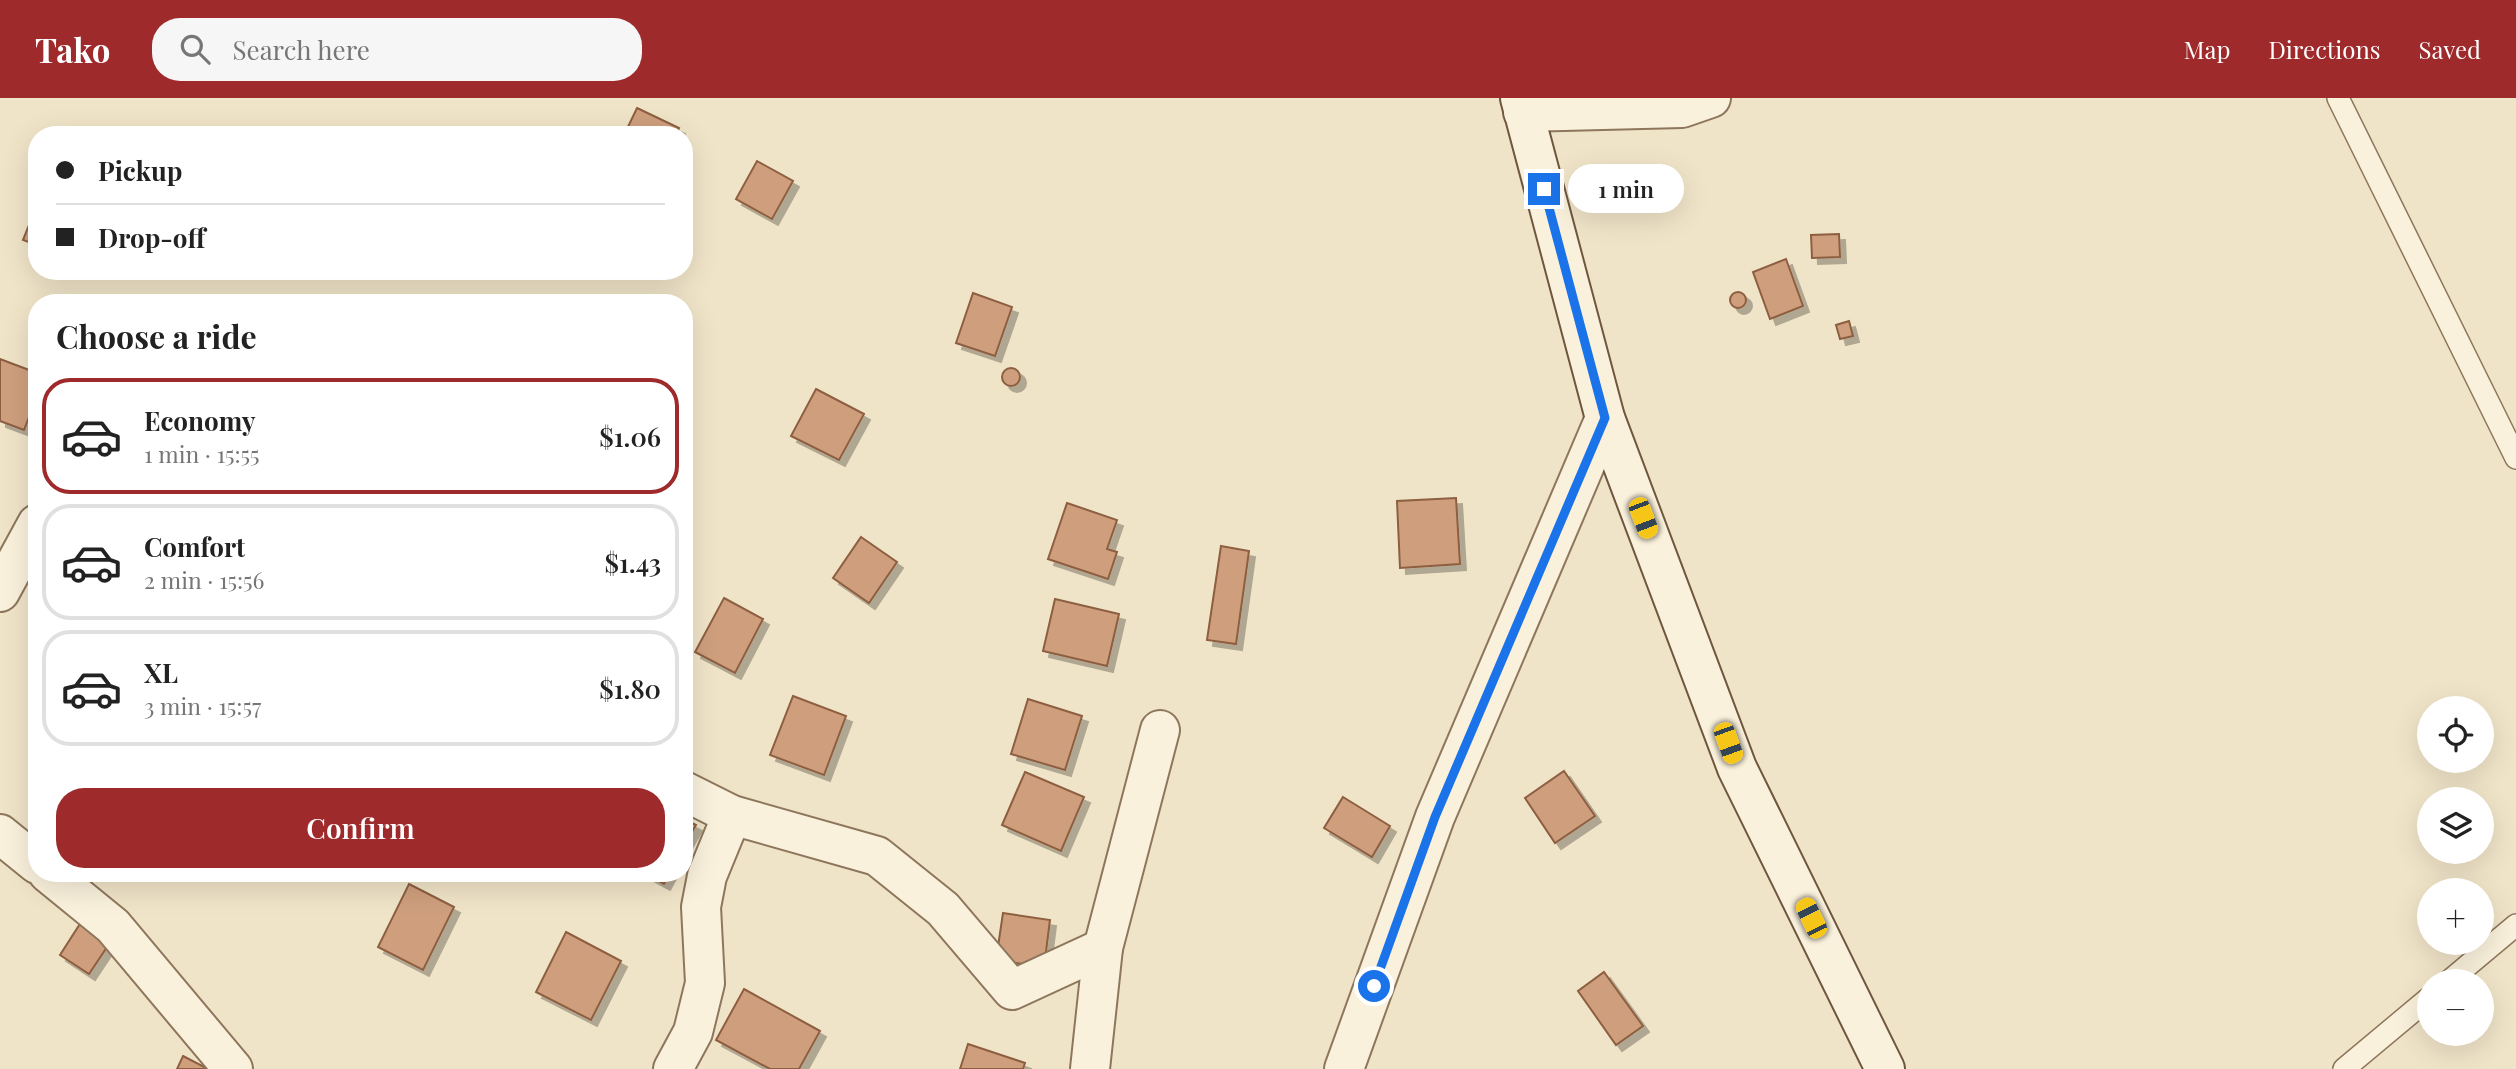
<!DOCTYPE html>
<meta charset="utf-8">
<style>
:root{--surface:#fff;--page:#f6f6f6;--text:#222;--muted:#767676;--line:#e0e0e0;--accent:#9e2a2b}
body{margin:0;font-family:"Playfair Display",serif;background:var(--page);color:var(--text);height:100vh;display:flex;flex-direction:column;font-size:26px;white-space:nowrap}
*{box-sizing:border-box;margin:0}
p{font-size:23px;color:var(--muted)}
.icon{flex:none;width:38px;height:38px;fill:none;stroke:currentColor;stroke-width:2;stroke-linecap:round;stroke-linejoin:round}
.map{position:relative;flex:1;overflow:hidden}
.details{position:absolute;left:28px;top:196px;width:665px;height:588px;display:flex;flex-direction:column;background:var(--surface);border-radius:28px;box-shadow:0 7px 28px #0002}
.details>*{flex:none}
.guide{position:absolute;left:28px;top:28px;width:665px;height:154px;border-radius:28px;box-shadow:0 7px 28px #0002;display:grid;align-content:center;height:154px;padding:0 28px;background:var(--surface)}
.controls{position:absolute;left:2417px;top:598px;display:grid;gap:14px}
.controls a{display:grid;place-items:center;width:77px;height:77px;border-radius:50%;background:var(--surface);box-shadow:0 7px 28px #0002;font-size:35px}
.end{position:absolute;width:32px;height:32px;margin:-16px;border:9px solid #1a73e8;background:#fff;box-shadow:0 0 0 4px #fff}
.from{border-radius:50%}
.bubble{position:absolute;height:49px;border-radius:24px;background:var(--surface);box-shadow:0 7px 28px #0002;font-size:23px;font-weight:600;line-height:49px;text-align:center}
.car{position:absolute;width:21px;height:42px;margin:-21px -10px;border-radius:9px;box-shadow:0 0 5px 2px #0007;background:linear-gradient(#f5c518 24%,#345 0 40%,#f5c518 0 76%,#345 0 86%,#f5c518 0)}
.guide b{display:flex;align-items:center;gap:24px;height:66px;font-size:26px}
.guide b+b{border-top:2px solid var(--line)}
.guide i{width:18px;height:18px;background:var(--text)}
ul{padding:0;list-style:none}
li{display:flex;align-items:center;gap:21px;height:116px;margin:0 14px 10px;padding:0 14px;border:4px solid var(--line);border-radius:28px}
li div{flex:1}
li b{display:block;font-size:26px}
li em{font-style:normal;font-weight:600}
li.selected{border-color:var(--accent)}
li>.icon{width:63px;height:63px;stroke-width:1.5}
h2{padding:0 28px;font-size:32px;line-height:84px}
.action{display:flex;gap:14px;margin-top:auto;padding:14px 28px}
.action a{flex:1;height:80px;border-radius:28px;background:var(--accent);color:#fff;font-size:28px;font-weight:600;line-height:80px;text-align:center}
header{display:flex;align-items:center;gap:42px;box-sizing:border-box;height:98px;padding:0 35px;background:var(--accent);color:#fff}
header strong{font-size:33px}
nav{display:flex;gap:38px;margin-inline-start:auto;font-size:24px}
.search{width:490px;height:63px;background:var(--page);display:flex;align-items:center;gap:18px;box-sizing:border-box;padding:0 24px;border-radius:28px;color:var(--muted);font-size:26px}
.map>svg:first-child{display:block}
.building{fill:#cf9f7d;stroke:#8d5f41;stroke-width:2;filter:url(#shadow)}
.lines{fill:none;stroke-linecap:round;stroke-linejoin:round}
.service-casing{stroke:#8d765c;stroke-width:24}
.minor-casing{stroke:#8d765c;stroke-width:42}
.secondary-casing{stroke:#6f573f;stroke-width:42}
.service{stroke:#faf1dc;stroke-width:21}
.minor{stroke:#faf1dc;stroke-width:38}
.secondary{stroke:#faf1dc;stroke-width:38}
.route{stroke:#1a73e8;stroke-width:9}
</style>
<header>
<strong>Tako</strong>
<div class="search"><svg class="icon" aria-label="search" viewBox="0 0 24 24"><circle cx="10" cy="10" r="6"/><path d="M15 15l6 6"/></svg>Search here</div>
<nav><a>Map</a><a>Directions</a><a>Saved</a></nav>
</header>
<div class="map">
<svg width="2516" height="971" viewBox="0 0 2516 971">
<defs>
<filter id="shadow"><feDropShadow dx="6" dy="6" stdDeviation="0" flood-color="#0004"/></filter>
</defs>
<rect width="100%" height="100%" fill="#f0e4c8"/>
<g class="building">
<polygon points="637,10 679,30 676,37 624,37"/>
<polygon points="757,63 793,83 772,121 736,101"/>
<polygon points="37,107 37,147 23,142"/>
<polygon points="1839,136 1840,159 1812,160 1811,137"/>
<polygon points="1786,161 1803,208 1770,221 1753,174"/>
<circle cx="1738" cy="202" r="8"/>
<polygon points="973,195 1012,209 995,258 956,245"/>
<polygon points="1849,223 1853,238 1840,241 1836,227"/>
<polygon points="0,261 37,275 37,298 24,332 0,323"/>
<circle cx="1011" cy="279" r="9"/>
<polygon points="816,291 864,316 839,362 791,338"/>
<polygon points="1456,400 1460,466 1400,470 1397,403"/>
<polygon points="1067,405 1117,422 1107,451 1117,454 1108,481 1048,461"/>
<polygon points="861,439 897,464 869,505 833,480"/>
<polygon points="1221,448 1249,453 1236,546 1207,542"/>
<polygon points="724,500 763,521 735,575 695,554"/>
<polygon points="1055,501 1119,516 1107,568 1043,553"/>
<polygon points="793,598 846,618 824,677 770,657"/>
<polygon points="1028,601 1082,618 1065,672 1011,656"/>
<polygon points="1564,673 1595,718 1555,745 1525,700"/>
<polygon points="1025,674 1084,699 1061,753 1002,727"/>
<polygon points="1343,699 1390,728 1372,759 1324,730"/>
<polygon points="684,721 696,727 684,748"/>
<polygon points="644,775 670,775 664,786"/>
<polygon points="409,786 454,809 423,872 378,849"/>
<polygon points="87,815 117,834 89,876 60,857"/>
<polygon points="1003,815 1050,822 1044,869 996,862"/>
<polygon points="566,834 621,863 591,922 536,894"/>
<polygon points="1604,874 1643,928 1616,947 1578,893"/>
<polygon points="744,891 820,933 799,971 770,971 716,942"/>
<polygon points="968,946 1025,965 1023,971 960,971"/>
<polygon points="183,958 208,971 177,971"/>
</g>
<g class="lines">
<defs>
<g id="service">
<polyline points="2338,0 2516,360"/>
<polyline points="2448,884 2516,827"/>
<polyline points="2344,971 2429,900"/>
</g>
<g id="minor">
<polyline points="1523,14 1682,10 1711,0"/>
<polyline points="0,494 37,426"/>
<polyline points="684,693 732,717 877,758 943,811 1012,892 1103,850"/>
<polyline points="0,736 37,766"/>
<polyline points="48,775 113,828 233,971"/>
<polyline points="673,971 693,934 705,885 701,809 707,778 732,717"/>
<polyline points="1090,971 1103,850 1160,632"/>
<polyline points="1344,971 1435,719 1605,320"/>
</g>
<polyline id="secondary" points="1520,0 1605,320 1737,670 1885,971"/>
</defs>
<use href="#service" class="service-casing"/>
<use href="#minor" class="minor-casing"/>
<use href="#secondary" class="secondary-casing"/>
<use href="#service" class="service"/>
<use href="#minor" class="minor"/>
<use href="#secondary" class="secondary"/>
</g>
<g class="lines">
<polyline class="route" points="1374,888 1435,719 1605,320 1544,91"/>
</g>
</svg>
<div class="controls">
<a><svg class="icon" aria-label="locate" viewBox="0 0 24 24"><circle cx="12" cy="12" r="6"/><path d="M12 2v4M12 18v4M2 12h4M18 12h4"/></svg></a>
<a><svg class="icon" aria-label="layers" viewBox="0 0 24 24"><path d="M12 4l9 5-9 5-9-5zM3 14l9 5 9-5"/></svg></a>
<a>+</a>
<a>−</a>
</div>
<i class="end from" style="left:1374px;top:888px"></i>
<i class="end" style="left:1544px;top:91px"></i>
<div class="bubble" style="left:1568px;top:66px;width:116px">1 min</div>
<i class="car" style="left:1643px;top:420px;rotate:159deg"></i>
<i class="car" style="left:1728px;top:645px;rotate:160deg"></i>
<i class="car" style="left:1811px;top:820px;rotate:334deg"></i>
<div class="guide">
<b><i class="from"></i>Pickup</b>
<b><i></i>Drop-off</b>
</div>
<section class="details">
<h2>Choose a ride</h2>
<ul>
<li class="selected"><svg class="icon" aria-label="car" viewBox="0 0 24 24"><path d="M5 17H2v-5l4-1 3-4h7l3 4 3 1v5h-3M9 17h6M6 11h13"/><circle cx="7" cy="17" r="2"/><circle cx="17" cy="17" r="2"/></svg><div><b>Economy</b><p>1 min · 15:55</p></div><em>$1.06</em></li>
<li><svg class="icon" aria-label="car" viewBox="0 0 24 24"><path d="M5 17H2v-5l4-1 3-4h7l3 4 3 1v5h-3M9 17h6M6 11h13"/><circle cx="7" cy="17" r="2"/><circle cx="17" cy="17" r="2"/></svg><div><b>Comfort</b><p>2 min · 15:56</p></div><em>$1.43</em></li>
<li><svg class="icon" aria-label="car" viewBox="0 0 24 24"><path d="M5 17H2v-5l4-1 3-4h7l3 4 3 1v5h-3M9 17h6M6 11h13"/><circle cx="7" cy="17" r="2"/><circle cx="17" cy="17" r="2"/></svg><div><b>XL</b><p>3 min · 15:57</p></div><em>$1.80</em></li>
</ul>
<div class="action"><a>Confirm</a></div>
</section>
</div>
